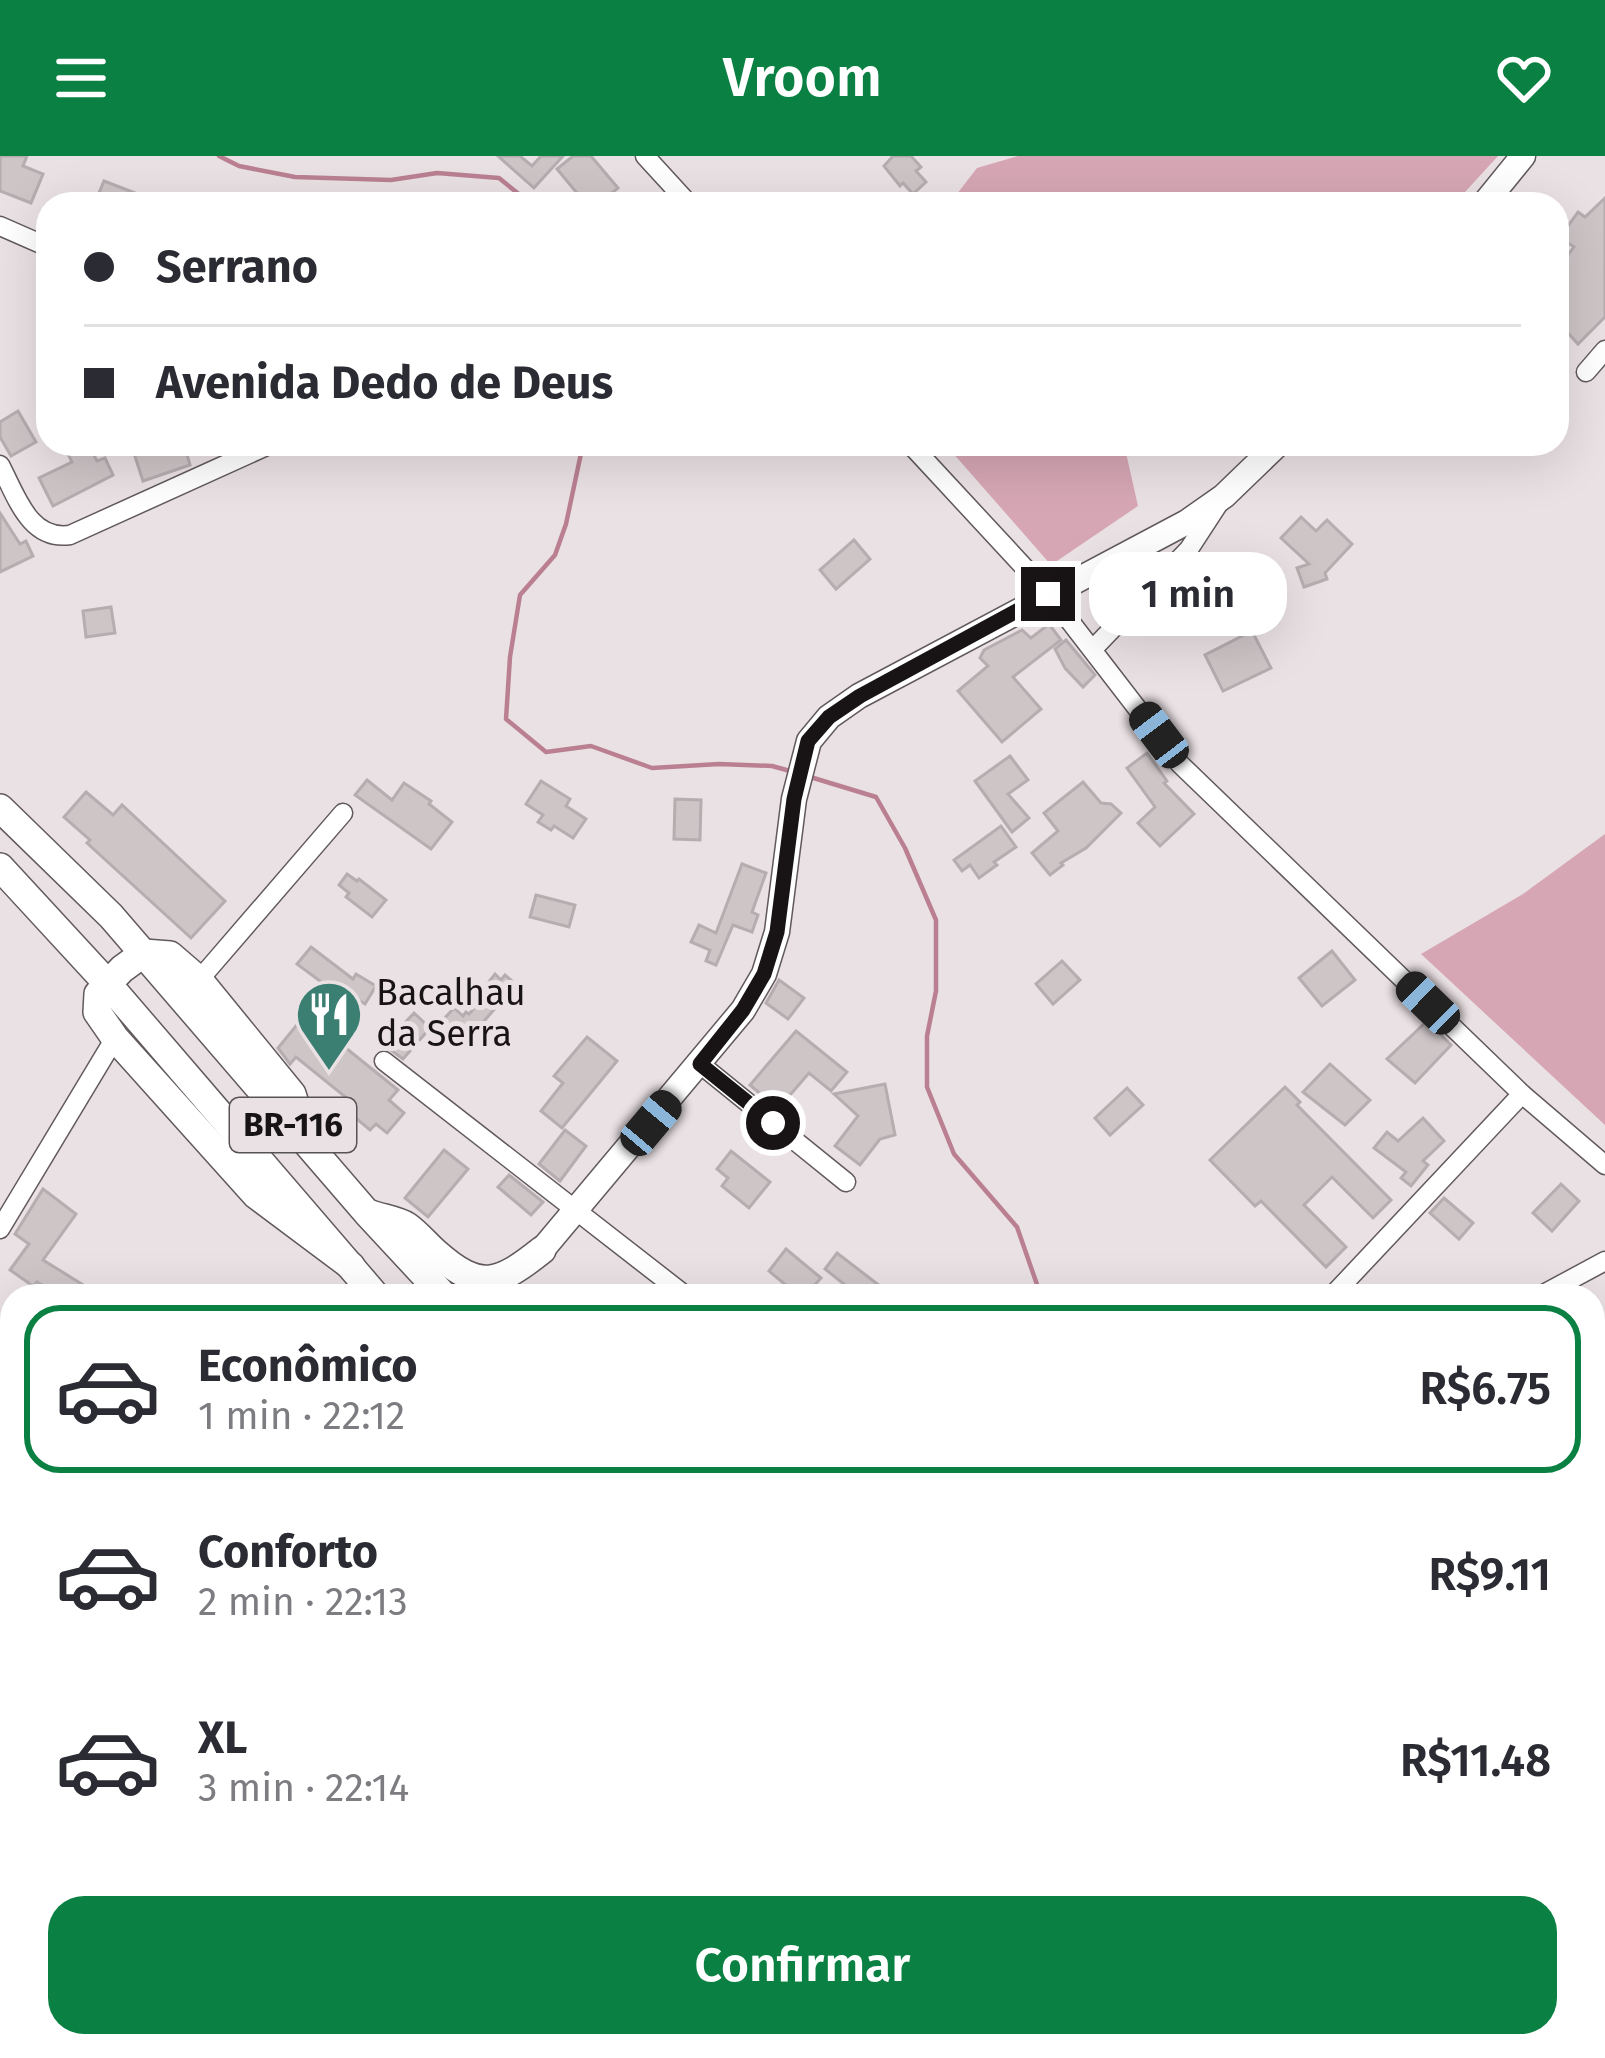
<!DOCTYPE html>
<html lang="pt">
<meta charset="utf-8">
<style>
:root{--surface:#fff;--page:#f7f7f7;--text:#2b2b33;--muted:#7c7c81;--line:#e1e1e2;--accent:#0b8043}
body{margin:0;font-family:"Fira Sans",sans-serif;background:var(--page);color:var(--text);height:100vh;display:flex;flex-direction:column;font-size:45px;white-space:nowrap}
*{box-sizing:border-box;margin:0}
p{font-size:39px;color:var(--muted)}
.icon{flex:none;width:66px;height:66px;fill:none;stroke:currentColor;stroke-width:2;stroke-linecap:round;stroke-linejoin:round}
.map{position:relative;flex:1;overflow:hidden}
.side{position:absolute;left:0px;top:1128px;width:1605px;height:774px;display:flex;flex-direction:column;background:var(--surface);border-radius:36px 36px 0 0;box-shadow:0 12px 48px #0002}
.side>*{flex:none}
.banner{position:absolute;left:36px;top:36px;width:1533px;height:264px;border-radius:36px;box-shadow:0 12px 48px #0002;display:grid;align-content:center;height:264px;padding:0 48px;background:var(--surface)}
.end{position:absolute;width:54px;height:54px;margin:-27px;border:15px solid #181415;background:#fff;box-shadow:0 0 0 6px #fff}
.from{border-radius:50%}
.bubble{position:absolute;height:84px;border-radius:36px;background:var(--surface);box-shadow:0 12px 48px #0002;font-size:39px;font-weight:600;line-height:84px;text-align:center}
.car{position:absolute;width:36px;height:72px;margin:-36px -18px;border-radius:15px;box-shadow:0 0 9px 3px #0007;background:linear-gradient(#222 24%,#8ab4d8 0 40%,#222 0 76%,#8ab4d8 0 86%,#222 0)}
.banner b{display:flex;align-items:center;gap:42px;height:114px;font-size:45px}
.banner b+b{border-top:3px solid var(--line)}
.banner i{width:30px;height:30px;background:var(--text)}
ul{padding:21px 0 0;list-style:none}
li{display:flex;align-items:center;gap:36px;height:168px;margin:0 24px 18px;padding:0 24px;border:6px solid transparent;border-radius:36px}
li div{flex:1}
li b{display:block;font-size:45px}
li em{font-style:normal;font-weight:600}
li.active{border-color:var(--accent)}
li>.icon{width:108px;height:108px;stroke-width:1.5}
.cta{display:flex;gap:24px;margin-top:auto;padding:24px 48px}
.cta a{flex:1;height:138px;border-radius:36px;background:var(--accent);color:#fff;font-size:48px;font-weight:600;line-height:138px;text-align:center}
header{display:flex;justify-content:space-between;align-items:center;height:156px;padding:0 48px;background:var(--accent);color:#fff;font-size:54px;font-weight:600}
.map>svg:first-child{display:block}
.green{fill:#d6a6b4}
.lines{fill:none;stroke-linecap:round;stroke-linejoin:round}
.stream{stroke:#ba8092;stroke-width:4.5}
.building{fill:#cec5c7;stroke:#b5adaf;stroke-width:3}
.minor-casing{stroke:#61595b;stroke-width:21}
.major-casing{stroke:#61595b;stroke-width:27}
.highway-casing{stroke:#61595b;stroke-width:30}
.minor{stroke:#fff;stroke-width:18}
.major{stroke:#fff;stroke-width:24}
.highway{stroke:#fff;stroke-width:27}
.route{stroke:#181415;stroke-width:15}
.labels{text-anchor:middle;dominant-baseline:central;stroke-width:10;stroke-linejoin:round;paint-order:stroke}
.shield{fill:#eae1e4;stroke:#575253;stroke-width:3}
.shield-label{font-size:33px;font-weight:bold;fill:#181415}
.poi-label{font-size:36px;fill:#181415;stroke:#eae1e4;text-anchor:start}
</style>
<header><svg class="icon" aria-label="menu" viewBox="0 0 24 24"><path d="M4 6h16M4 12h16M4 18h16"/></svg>Vroom<svg class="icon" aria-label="heart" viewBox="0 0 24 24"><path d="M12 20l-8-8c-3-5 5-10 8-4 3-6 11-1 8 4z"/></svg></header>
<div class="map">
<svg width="1605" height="1902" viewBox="0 0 1605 1902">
<rect width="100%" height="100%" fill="#eae1e4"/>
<g class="green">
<polygon points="1018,0 1498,0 1454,48 907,48 950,47 977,12"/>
<polygon points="945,288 1124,288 1138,350 1051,409"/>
<polygon points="1605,678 1605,969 1421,798 1523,738"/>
</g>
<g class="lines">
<g class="stream">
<polyline points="219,0 239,10 295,21 391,24 437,17 499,22 531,48"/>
<polyline points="583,288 566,368 555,399 520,439 510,501 506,563 546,596 591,590 652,612 719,608 772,610 790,615"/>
<polyline points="807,620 876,641 905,692 936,764 936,835 927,880 927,931 954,998 1017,1071 1041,1140"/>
<polyline points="1593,1870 1605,1879"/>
</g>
</g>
<g class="building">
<polygon points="0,0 27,0 23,10 43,18 31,47 0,35"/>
<polygon points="498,0 520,0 532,10 541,0 563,0 534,32"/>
<polygon points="573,0 591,0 618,32 598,48 586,48 557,13"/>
<polygon points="893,0 911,0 921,11 916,15 926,26 913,38 903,27 900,30 884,10"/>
<polygon points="104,25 161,47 161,48 105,48 96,44"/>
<polygon points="1605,42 1605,161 1578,188 1557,165 1557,113 1574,91 1560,81 1578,56 1585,61"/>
<polygon points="18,255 36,286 11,300 0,281 0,266"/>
<polygon points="63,288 88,288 97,305 105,302 113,319 53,350 39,322 72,306"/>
<polygon points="131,288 184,288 190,309 143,325"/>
<polygon points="0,357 20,388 26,385 33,400 0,416"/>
<polygon points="1301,361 1316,375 1327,364 1352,388 1325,417 1327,423 1304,431 1297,412 1309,408 1281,382"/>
<polygon points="854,384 870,403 836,433 820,414"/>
<polygon points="111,451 115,477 86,481 83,455"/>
<polygon points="1049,468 1061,484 1013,521 1041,553 1002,586 958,535 988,510 980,502 984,494 1022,474 1031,482"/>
<polygon points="1252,475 1271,512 1223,535 1205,499"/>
<polygon points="1066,484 1095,519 1083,531 1065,512 1055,493"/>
<polygon points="1147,597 1167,625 1164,627 1194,658 1160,690 1138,667 1155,651 1127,612"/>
<polygon points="1010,600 1028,624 1008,638 1029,662 1012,676 975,625"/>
<polygon points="367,624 392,644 404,627 431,645 429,648 452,666 431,693 355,639"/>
<polygon points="541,625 570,643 566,650 586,663 573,682 554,670 551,674 538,666 543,659 526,648"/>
<polygon points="1083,626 1101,647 1111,648 1121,657 1086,692 1061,707 1063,709 1050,719 1032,697 1058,675 1044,657"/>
<polygon points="86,636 113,659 122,649 225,745 191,782 87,687 90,684 64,661"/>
<polygon points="675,643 701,644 700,684 674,683"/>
<polygon points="1001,670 1016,691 994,706 997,709 979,722 970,709 962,715 954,704"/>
<polygon points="742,708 766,717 752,756 758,759 752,776 733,769 716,809 706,805 710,794 691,786 699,769 716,777"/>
<polygon points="347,718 357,725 359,723 386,744 372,761 346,741 349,737 339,729"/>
<polygon points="536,739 575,749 569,771 530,761"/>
<polygon points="311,791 353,823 356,818 376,830 365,848 335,830 332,834 297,808"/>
<polygon points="1332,795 1355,824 1322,850 1299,822"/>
<polygon points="1062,805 1080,824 1053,848 1036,828"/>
<polygon points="495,818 501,824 505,819 512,825 496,847 498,849 465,887 441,866 454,852 463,860 466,856 469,858 489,836 484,832"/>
<polygon points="779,824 804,842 788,863 766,847"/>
<polygon points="414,857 430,872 403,903 391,894 379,890 394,871 398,874"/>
<polygon points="305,859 398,934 389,944 404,957 387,977 376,968 370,974 346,954 353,947 296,901 290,908 278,892"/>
<polygon points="1427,865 1451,889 1415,927 1387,903"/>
<polygon points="796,875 847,916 831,935 809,917 778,953 750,929"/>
<polygon points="587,881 617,905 562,972 541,955 563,927 554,920"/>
<polygon points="1330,908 1370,944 1345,969 1303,936"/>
<polygon points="885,928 895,979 880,983 860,1009 835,990 858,960 834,938"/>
<polygon points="1285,931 1300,946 1297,949 1391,1044 1373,1062 1332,1021 1304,1049 1346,1091 1326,1111 1261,1045 1255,1050 1210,1004"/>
<polygon points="1127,932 1143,949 1110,979 1095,962"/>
<polygon points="1423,962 1444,985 1423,1005 1428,1009 1411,1030 1401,1022 1406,1016 1374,992 1387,976 1398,985"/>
<polygon points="565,974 586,990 560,1025 539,1008"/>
<polygon points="444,994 468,1013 428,1061 405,1042"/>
<polygon points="731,995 770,1026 749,1052 722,1030 728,1022 717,1013"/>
<polygon points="509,1019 543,1046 531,1059 498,1031"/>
<polygon points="1561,1028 1579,1045 1552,1075 1533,1057"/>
<polygon points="43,1033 76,1058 43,1104 101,1140 60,1140 37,1126 33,1130 10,1114 29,1088 15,1078"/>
<polygon points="1444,1042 1473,1067 1459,1083 1430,1057"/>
<polygon points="786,1093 821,1122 805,1140 799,1140 769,1115"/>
<polygon points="837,1097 893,1140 859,1140 825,1113"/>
</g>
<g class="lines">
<defs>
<g id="minor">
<polyline points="645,0 689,48"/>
<polyline points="0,70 48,91"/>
<polyline points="1586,216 1605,194"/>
<polyline points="910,288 1049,438 1180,608 1522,938 1605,1009"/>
<path d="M0 309C16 339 29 385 70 379L271 288"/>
<polyline points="1093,493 1189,393 1219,347"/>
<polyline points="199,824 343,657"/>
<polyline points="384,905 686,1140"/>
<polyline points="700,908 846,1026"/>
<polyline points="0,1073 115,882"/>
<polyline points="1332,1140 1522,938"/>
<polyline points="1540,1140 1605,1105"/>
<polyline points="0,1286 12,1296"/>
<polyline points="1593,1337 1605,1331"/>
<polyline points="0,1632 12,1641"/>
<polyline points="0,1668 12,1667"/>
<polyline points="463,1902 465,1890"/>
</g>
<g id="major">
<polyline points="1484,48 1523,0"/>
<polyline points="542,1094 743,854 764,818 777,776 794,643 809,585 829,561 859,540 1187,366 1224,340 1278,288"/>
</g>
<g id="highway">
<polyline points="0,652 111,760 367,1057 444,1140"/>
<polyline points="0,711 107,827 376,1140"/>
<polyline points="307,985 292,938 199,824 170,799 144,797 122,813 98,838 97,856 115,882 256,1039 351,1110"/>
<path d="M371 1058C382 1062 397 1064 407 1070 417 1077 426 1088 435 1096 480 1136 498 1129 542 1094"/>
<polyline points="1111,1890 1125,1902"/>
<polyline points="1308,1890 1318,1902"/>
</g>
</defs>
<use href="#minor" class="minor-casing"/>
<use href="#major" class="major-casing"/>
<use href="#highway" class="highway-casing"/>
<use href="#minor" class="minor"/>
<use href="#major" class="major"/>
<use href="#highway" class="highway"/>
</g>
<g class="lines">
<polyline class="route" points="773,967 700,908 743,854 764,818 777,776 794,643 808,585 829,561 860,540 1048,438"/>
</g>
<defs>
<symbol id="restaurant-pin" viewBox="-11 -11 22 30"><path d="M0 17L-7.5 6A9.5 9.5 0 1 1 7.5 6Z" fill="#3b7f72" stroke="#eae1e4"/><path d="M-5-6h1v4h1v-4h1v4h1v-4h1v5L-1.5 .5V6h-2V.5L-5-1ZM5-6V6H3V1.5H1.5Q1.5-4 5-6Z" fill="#fff"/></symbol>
</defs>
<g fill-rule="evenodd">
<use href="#restaurant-pin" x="291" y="820" width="76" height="104"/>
</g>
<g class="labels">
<rect class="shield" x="230" y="942" width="126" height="54" rx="9"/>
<g class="shield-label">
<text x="293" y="969">BR-116</text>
</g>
<g class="poi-label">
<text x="376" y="837">Bacalhau<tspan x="376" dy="41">da Serra</tspan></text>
</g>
</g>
</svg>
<i class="end from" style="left:773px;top:967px"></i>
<i class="end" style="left:1048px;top:438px"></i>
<div class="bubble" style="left:1089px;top:396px;width:198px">1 min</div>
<i class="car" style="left:1159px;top:579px;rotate:323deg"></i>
<i class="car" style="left:1428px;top:847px;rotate:314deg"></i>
<i class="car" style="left:651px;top:967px;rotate:40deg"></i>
<div class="banner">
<b><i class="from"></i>Serrano</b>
<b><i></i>Avenida Dedo de Deus</b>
</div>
<section class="side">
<ul>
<li class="active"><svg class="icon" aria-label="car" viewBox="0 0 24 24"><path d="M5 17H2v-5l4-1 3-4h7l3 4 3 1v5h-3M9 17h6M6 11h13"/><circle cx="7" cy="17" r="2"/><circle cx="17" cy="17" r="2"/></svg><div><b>Econômico</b><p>1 min · 22:12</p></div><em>R$6.75</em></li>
<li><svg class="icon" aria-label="car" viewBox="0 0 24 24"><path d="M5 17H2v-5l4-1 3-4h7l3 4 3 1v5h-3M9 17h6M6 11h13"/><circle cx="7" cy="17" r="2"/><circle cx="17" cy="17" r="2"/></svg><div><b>Conforto</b><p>2 min · 22:13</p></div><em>R$9.11</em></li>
<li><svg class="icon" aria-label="car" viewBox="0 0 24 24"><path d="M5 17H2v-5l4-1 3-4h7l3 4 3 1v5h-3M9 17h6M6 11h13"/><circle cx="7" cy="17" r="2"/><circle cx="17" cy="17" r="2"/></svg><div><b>XL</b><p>3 min · 22:14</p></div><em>R$11.48</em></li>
</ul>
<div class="cta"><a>Confirmar</a></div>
</section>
</div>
